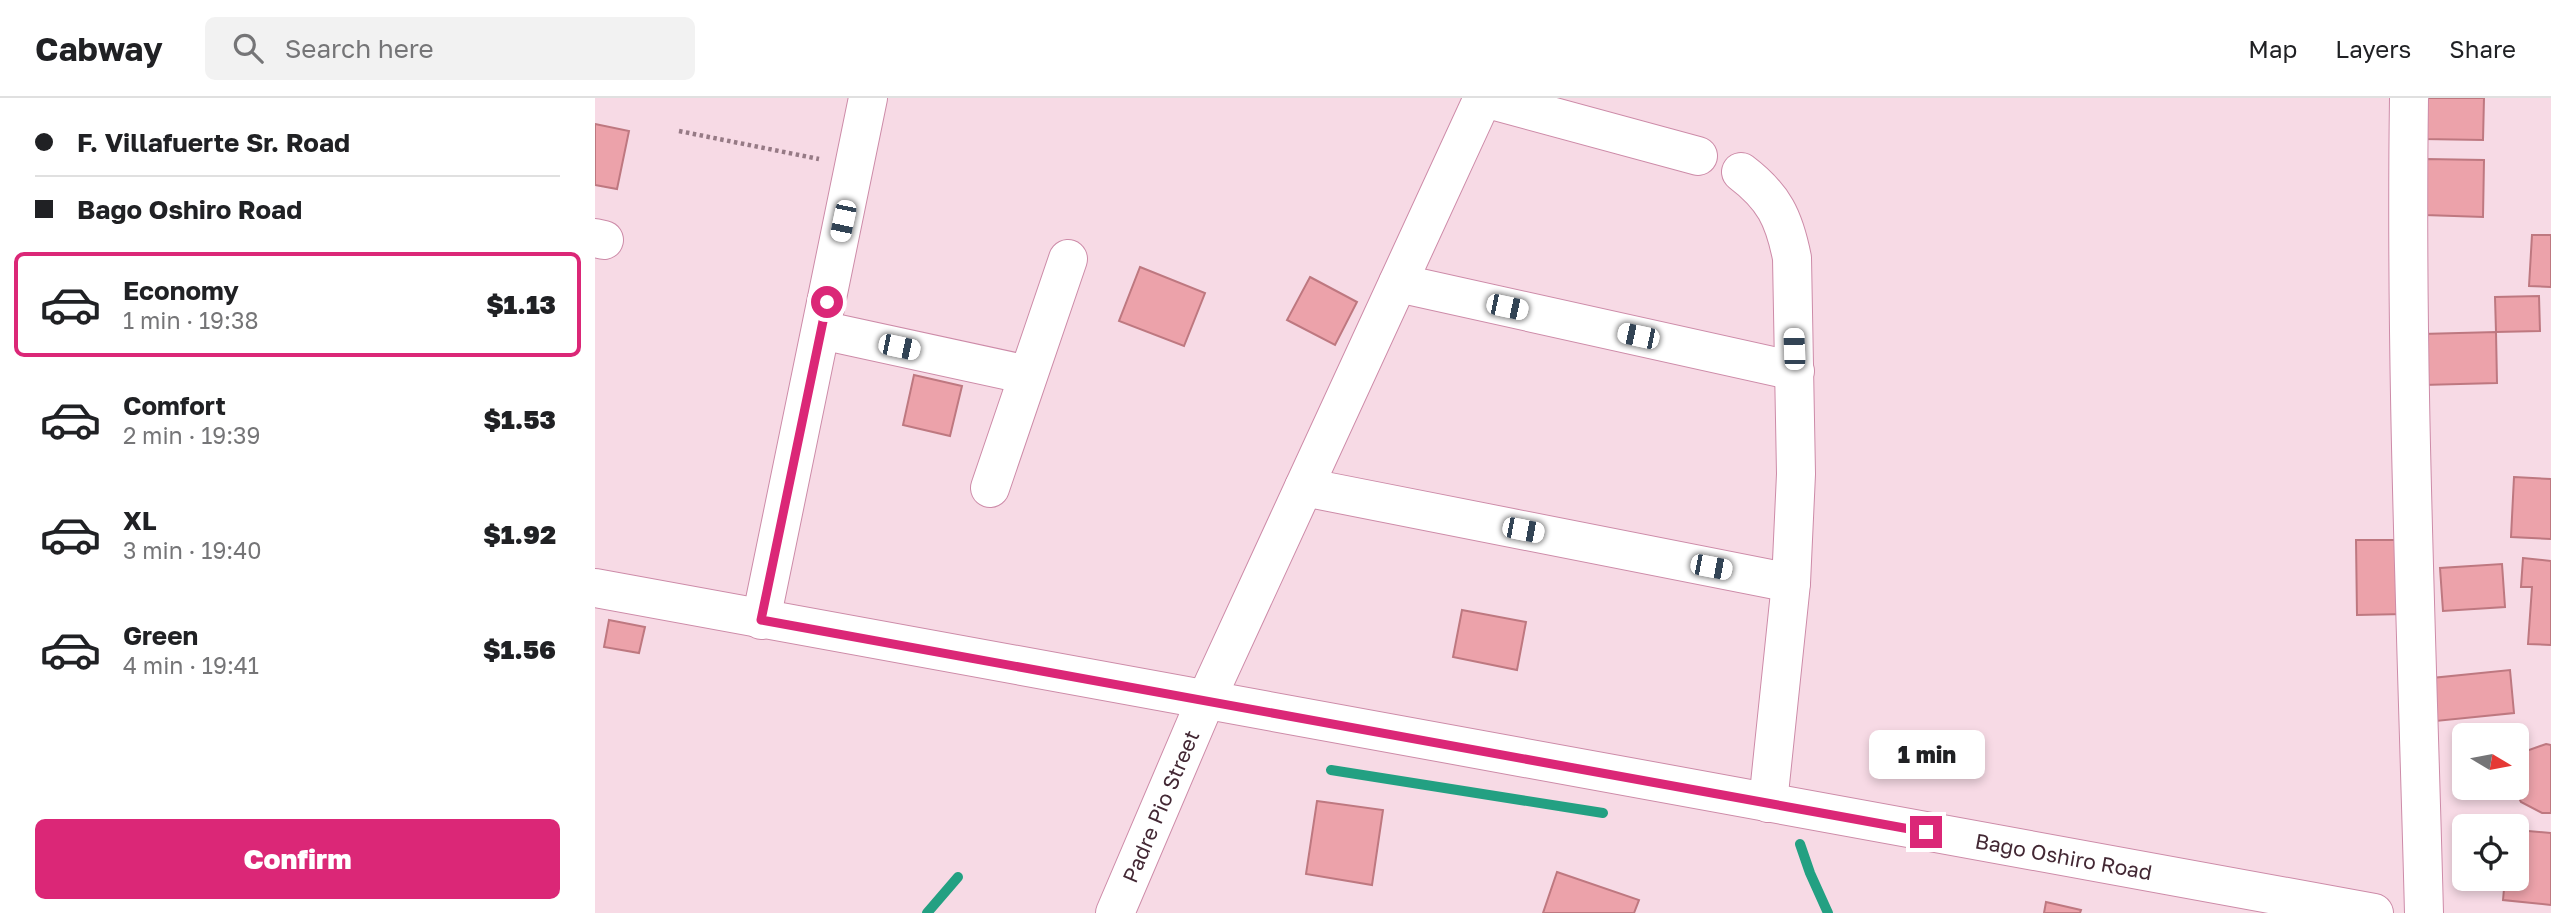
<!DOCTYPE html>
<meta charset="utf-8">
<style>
:root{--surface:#fff;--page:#f2f2f2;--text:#202124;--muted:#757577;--line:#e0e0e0;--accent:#db2777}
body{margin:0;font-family:"Golos Text",sans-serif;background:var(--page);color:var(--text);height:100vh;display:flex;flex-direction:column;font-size:26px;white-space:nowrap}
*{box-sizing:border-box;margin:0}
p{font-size:23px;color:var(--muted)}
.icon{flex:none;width:38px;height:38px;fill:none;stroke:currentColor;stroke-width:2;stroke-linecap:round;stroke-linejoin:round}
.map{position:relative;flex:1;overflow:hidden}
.details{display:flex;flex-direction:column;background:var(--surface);width:595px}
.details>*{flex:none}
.guide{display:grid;align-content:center;height:154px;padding:0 35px;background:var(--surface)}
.needle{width:46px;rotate:100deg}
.buttons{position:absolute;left:1857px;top:625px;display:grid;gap:14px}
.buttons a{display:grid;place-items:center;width:77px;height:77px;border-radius:10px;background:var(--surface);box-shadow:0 4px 10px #0003;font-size:35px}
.end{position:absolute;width:32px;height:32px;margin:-16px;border:9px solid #db2777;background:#fff;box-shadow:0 0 0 4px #fff}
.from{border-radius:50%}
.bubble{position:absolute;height:49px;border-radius:10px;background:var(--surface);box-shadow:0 4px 10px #0003;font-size:23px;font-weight:800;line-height:49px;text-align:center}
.car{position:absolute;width:21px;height:42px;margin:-21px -10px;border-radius:9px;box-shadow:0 0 5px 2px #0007;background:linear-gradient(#fff 24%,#345 0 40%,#fff 0 76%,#345 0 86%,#fff 0)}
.guide b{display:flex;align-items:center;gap:24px;height:66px;font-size:26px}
.guide b+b{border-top:2px solid var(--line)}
.guide i{width:18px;height:18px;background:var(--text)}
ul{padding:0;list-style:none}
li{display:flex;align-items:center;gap:21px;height:105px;margin:0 14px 10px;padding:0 21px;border:4px solid transparent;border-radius:10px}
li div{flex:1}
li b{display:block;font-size:26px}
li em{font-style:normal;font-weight:800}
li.on{border-color:var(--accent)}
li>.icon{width:63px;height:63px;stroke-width:1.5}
.action{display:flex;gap:14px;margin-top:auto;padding:14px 35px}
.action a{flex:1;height:80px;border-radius:10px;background:var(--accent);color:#fff;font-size:28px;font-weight:800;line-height:80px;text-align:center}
header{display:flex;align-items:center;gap:42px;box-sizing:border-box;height:98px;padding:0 35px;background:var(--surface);border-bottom:2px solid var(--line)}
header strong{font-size:33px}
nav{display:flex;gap:38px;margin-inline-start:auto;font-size:24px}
.search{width:490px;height:63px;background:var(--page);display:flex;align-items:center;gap:18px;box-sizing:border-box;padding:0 24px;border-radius:10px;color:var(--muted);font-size:26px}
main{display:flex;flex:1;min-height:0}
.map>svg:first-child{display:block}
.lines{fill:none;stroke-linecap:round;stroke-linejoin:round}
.stream{stroke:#23a082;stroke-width:10}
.building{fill:#eca2aa;stroke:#be7880;stroke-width:2}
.minor-casing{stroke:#cd8ba8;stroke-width:40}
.path{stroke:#967a85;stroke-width:4.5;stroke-dasharray:3.5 3.5;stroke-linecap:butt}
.minor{stroke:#fff;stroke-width:38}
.route{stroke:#db2777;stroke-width:9}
.labels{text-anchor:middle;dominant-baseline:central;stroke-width:6;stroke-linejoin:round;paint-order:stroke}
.street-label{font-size:21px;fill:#432834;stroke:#faebf1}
</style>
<header>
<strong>Cabway</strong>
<div class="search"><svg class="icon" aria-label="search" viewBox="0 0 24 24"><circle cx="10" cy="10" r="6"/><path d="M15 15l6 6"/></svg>Search here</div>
<nav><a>Map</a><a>Layers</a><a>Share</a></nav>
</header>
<main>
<section class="details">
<div class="guide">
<b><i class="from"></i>F. Villafuerte Sr. Road</b>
<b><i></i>Bago Oshiro Road</b>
</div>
<ul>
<li class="on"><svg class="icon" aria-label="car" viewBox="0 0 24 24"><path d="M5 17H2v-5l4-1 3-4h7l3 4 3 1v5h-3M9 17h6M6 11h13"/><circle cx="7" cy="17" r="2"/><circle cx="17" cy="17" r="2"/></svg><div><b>Economy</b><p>1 min · 19:38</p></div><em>$1.13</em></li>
<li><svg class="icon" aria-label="car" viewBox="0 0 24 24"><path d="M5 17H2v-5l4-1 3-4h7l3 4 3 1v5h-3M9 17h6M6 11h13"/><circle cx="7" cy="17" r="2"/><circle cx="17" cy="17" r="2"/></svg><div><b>Comfort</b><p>2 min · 19:39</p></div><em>$1.53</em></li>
<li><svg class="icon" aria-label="car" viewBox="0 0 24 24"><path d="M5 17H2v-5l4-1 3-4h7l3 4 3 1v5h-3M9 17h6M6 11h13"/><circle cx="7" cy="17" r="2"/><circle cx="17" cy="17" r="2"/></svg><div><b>XL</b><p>3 min · 19:40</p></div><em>$1.92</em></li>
<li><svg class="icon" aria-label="car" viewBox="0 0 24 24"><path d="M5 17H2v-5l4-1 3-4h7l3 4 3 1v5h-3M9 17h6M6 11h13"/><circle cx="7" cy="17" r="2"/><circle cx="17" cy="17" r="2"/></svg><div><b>Green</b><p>4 min · 19:41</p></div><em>$1.56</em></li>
</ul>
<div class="action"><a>Confirm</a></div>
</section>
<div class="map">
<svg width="1956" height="815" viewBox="0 0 1956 815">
<rect width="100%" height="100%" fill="#f7dae5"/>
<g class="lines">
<g class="stream">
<polyline points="736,672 1008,715"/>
<polyline points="1205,746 1215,775 1233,815"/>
<polyline points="332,815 363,779"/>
</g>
</g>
<g class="building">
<polygon points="1830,0 1889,0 1888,42 1829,41"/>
<polygon points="0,26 34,33 22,91 0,87"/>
<polygon points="1831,61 1889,62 1888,119 1830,117"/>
<polygon points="1937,137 1956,137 1956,189 1934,188"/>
<polygon points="545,169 610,195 589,248 524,223"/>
<polygon points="715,179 762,204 740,247 692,222"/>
<polygon points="1944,198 1945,233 1901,234 1900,199"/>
<polygon points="1901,234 1902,285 1828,287 1827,236"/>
<polygon points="319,277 367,288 355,338 308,327"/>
<polygon points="1919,379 1956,381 1956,441 1916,439"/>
<polygon points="1761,442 1808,442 1809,516 1762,517"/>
<polygon points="1928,460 1956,463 1956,547 1933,546 1937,489 1926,489"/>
<polygon points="1907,466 1910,509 1848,513 1845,470"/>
<polygon points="867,512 931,524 922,572 858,559"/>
<polygon points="14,522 50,529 44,555 9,549"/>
<polygon points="1915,572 1919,615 1841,623 1837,580"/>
<polygon points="1951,646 1956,647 1956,715 1947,715 1926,704 1919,690 1922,690 1922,666 1924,661 1931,653"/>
<polygon points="722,703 788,712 777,787 711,776"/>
<polygon points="1922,732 1956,735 1956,807 1908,802 1910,780 1922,780"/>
<polygon points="962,774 1044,802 1039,815 948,815"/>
<polygon points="1451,804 1486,812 1485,815 1449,815"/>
</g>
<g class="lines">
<defs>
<g id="minor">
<polyline points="889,0 1103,58"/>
<path d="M1814 0C1810 272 1822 544 1829 815"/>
<path d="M1146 74C1179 99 1189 120 1197 160L1201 376 1196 485 1173 705"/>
<polyline points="0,140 9,142"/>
<polyline points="803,185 1200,273"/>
<polyline points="226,232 433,277"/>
<polyline points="709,389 1196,485"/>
<polyline points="395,390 473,161"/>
<path id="s1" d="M0 490 1779 815"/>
<polyline points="166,522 273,0"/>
<path id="s2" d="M520 815 610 604 888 0"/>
</g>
</defs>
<use href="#minor" class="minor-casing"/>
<polyline class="path" points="84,33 224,61"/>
<use href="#minor" class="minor"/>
</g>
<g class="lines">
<polyline class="route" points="232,204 166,522 1331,734"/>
</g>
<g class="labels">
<g class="street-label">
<text stroke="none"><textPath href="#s2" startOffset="116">Padre Pio Street</textPath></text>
<text stroke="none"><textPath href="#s1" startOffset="1493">Bago Oshiro Road</textPath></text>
</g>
</g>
</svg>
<div class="buttons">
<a><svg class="needle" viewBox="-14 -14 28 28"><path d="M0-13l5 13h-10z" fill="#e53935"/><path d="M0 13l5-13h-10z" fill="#757577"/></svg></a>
<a><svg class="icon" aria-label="locate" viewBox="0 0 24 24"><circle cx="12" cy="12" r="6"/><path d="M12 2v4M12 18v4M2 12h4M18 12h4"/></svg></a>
</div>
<i class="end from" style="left:232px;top:204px"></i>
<i class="end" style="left:1331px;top:734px"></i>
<div class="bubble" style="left:1274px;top:632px;width:116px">1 min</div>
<i class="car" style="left:248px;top:123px;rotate:192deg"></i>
<i class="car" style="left:912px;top:209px;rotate:102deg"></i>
<i class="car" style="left:1043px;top:238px;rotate:282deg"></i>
<i class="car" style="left:304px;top:249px;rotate:102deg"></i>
<i class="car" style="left:1199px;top:251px;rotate:358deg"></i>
<i class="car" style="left:928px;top:432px;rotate:101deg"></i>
<i class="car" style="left:1116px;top:469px;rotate:101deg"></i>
</div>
</main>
